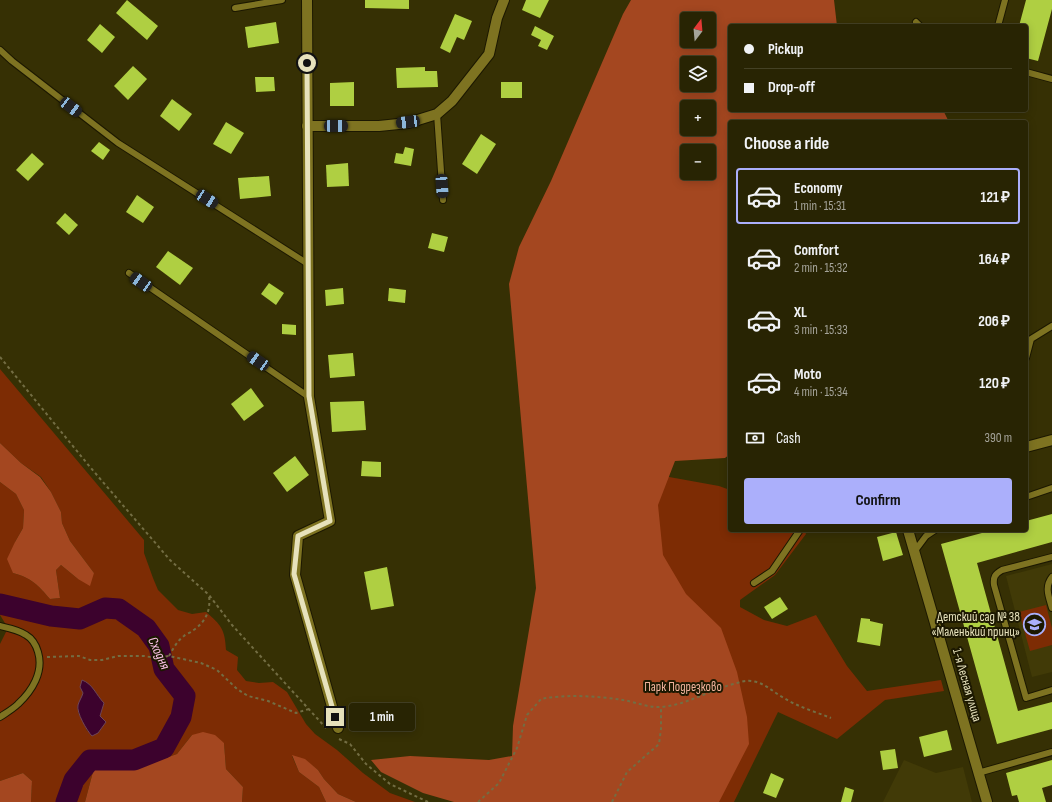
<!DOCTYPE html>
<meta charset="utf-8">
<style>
:root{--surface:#282403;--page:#343012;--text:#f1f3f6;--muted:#a5a49a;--line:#444125;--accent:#abaffb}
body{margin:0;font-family:"Sofia Sans Condensed",sans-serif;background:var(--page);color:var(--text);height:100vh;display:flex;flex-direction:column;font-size:15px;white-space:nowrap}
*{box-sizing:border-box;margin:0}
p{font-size:13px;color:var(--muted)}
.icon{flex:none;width:22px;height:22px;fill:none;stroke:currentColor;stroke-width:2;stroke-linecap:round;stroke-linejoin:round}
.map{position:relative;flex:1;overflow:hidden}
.panel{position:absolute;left:728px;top:120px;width:300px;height:412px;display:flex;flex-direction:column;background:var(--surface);border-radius:4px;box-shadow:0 2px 10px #0003,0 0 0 1px var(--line)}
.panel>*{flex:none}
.hud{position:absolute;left:728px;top:24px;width:300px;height:88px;border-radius:4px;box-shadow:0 2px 10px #0003,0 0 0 1px var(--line);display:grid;align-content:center;height:88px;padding:0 16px;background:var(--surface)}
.needle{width:26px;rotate:16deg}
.fabs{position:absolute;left:680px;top:12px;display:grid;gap:8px}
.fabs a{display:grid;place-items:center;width:36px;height:36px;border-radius:4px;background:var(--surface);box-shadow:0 2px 10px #0003,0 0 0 1px var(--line);font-size:20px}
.end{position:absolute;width:18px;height:18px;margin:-9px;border:5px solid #e7e2bc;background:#111;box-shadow:0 0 0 2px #111}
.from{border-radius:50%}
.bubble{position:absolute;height:28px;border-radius:4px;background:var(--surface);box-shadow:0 2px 10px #0003,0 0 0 1px var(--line);font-size:13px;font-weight:700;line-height:28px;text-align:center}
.car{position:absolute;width:12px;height:24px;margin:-12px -6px;border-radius:5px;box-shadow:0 0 3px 1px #0007;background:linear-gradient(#222 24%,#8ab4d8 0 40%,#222 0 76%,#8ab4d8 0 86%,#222 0)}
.hud b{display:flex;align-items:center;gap:14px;height:38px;font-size:15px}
.hud b+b{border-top:1px solid var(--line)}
.hud i{width:10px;height:10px;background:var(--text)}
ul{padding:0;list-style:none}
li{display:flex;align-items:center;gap:12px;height:56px;margin:0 8px 6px;padding:0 8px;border:2px solid transparent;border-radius:4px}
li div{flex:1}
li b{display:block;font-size:15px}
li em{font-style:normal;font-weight:700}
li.current{border-color:var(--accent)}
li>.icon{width:36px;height:36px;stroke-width:1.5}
h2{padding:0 16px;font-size:18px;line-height:48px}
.pay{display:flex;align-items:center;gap:10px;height:44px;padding:0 16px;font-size:15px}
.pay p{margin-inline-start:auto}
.cta{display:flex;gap:8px;margin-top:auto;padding:8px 16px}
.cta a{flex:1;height:46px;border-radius:4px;background:var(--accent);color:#111;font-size:16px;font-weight:700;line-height:46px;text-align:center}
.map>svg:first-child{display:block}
.built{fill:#413a07}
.green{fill:#7d2c04;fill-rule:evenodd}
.forest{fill:#a44720;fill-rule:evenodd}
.water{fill:#3c022d;stroke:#6f4558}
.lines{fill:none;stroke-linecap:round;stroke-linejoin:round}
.river{stroke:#3c022d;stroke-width:21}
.building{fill:#afcf42}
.service-casing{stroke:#1c1801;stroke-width:8}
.minor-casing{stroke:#1c1801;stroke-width:12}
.path{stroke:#736d43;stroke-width:2;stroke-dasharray:3 3;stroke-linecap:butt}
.service{stroke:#7e7321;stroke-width:6}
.minor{stroke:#7e7321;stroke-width:10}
.route{stroke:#e7e2bc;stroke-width:5}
.labels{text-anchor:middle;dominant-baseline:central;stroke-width:4;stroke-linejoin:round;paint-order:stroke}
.poi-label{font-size:13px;fill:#e7e2bc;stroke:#1c1801;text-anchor:end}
.street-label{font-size:13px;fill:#e7e2bc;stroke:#1c1801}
.park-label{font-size:13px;fill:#f0b39c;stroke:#1c1801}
.water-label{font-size:14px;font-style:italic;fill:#fac1e5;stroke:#1c1801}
</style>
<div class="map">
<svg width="1052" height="802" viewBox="0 0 1052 802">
<rect width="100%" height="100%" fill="#363004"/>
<g class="built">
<polygon points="1052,564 1052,672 1032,677 1006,576"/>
<polygon points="904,760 936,773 963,767 972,802 883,802"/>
</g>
<g class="green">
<path d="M0 369 144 540V553L153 578 158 590 178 610 192 614 206 612C221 625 225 629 226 650L238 657 237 670 246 681 259 683 273 682 287 692 306 724 315 734 337 750 363 773 390 793 415 802H356L338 794 324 779 318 770 305 760 292 756 299 772 319 787 326 802H242L243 787 226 769 224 743 192 735 177 754 142 766 94 768 85 802H31L32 781 23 773 0 781V644L8 628 0 615V482L16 494 24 510 23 528 15 542 13 573C32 578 38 585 50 599L60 598 56 570 61 565 78 579 94 573 70 541 62 523 61 512 51 492 41 477 21 463 0 443ZM82 680C93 684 96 695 104 703L100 716 106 722 98 733 87 731C85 722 76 714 78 706 79 701 82 697 83 693L80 687Z"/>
<polygon points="636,471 719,486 730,490 730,530 804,530 806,534 775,575 740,600 740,607 764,620 787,626 816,615 847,666 867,691 941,680 944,691 885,700 837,739 778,712 734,802 568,802"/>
<polygon points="1046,605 1052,628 1052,645 1030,651 1019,612"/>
</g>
<g class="forest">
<path d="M631 0H834L837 26H730V110H943L949 122H730V454L725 458 675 461 658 505 663 555 686 594 721 628 737 672 747 717 749 744 719 802H454L423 793 381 772 371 760 410 756 489 760 512 756 513 726 536 588 509 284 519 247 551 181 623 14ZM687 19H709V41H687ZM687 63H709V85H687ZM687 107H709V129H687ZM687 151H709V173H687Z"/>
<path d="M0 443 21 463 40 477 51 492 61 512 62 523 70 541 94 573 90 586 78 579 61 565 56 570 60 598 50 599C38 585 32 578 13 573L7 559 15 542 23 528 24 510 16 494 0 482Z"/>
<polygon points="203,732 215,735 224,743 226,769 243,787 242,802 85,802 94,768 142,766 177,754 192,735"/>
<polygon points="292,755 305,759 318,770 324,779 338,794 356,802 326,802 319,787 299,772"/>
<polygon points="23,773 32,781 31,802 0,802 0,781"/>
</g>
<path class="water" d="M82 680C93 684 96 695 104 703L100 716 106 722 98 733 92 736C87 731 76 712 78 705 79 701 82 697 83 693L80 687Z"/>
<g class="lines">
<polyline class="river" points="0,604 51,616 80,619 105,608 119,609 146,628 159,646 164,669 185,696 181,717 164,748 134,760 90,760 74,780 66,802"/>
</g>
<g class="building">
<polygon points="127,0 158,26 147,40 116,13"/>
<polygon points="365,0 409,0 409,9 365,8"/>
<polygon points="526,0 549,0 540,18 522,10"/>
<polygon points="1026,0 1052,0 1052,9 1038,61 1026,58 1026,26 1019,26"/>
<polygon points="455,14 472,21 464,40 457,37 450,53 440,48"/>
<polygon points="276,22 279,43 248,48 245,27"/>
<polygon points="100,24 115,37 102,53 87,40"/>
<polygon points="535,26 554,36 547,50 538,46 541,40 531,35"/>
<polygon points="133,66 147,79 128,100 114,86"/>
<polygon points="425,67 425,71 437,71 438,87 397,88 396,68"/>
<polygon points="255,77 274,77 275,91 256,92"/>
<polygon points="354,82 354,106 330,106 330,83"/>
<rect x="501" y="82" width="21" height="16"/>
<polygon points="172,99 192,114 179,131 160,116"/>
<polygon points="226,122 244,133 231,154 213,144"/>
<polygon points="481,134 496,144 477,174 462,164"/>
<polygon points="99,142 110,150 103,160 91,151"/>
<polygon points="405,147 414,149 411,166 394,163 396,153 403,154"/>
<polygon points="32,153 44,164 28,181 16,170"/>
<polygon points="348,163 349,186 327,187 326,165"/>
<polygon points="269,176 271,196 240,199 238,178"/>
<polygon points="137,195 154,207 143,223 126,212"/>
<polygon points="65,213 78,225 69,235 56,223"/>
<polygon points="432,233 448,237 444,252 428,248"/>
<polygon points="168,251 193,268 180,285 156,267"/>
<polygon points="269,283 284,293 276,305 261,294"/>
<polygon points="343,288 344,304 326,306 325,290"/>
<polygon points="389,288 406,290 405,303 388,301"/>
<polygon points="282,324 296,325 296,335 282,334"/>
<polygon points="353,353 355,376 330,378 328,355"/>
<polygon points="251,388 264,406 244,421 231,404"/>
<polygon points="364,401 366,430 332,432 330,402"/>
<polygon points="295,456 309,475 287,492 273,473"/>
<polygon points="362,461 381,462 381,477 361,476"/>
<polygon points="1052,514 1052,542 977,563 1018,711 1052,702 1052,729 997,744 941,544 993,530 1026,530 1026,521"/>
<polygon points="896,532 903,555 883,561 877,537"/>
<polygon points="387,567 394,606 371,610 364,572"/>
<polygon points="780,597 788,609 772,619 764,607"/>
<polygon points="861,618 870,619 870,621 883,624 880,646 857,642"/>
<polygon points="947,730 952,750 924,757 919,737"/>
<polygon points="895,749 898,768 883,770 880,751"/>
<polygon points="1052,760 1052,785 1042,788 1046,802 1019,802 1017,795 1012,796 1006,773"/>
<polygon points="771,773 784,779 776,798 763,793"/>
<polygon points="845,787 854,790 851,802 841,802"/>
</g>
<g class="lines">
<defs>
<g id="service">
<polyline points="235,8 282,0"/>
<polyline points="916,22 920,26"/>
<polyline points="998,26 1005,0"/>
<polyline points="0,50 12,61 118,143 308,264"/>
<polyline points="1026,72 1052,79"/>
<polyline points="437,114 443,200"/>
<polyline points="129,273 309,397"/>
<polyline points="1026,358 1031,339 1052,326"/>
<polyline points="1026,497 1052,488"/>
<polyline points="914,552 926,536 935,530"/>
<path d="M1052 557 1002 570C995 574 993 577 994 585L1026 698 1052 690"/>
<path d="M1052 577C1044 587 1049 597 1052 608"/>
<polyline points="754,583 772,571 800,530"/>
<path d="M0 626C9 628 19 630 26 635 33 639 36 645 38 652 44 672 32 691 18 704 13 709 6 713 0 717"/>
<polyline points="978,773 1052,752"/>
</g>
<g id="minor">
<polyline points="307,0 309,397 330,521 298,536 295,575 338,728"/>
<polyline points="307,126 379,126 408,123 437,114 452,101 489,54 497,18 504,0"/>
<polyline points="1026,447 1052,440"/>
<polyline points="908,530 987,802"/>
</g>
</defs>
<use href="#service" class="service-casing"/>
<use href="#minor" class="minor-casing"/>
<g class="path">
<polyline points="0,357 90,467 170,560 209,595 232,625 326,728"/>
<path d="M169 656C173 649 177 641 184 636 186 634 190 633 192 631 205 623 211 611 209 596"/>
<polyline points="47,657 79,656 90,660 102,660 118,656 144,656 156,658 169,656 201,663 217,670 237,689 248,696 268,701 296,713 309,709"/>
<polyline points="339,739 350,744 366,764 390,784 428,802"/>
<path d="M478 802 499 783 517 748 527 715 541 699C565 694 598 696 623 700 636 702 648 708 661 707 687 705 709 690 734 684 740 682 746 680 752 681 765 683 773 692 784 698 798 707 816 712 831 718"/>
<polyline points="612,802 627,772 659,744 661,729 661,707"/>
</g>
<use href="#service" class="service"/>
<use href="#minor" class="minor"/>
</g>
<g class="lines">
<polyline class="route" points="307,63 309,396 330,521 298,536 294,574 335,717"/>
</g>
<defs>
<symbol id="school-ring" viewBox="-11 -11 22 22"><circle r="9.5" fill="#1c1801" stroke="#abaffb" stroke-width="1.5"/><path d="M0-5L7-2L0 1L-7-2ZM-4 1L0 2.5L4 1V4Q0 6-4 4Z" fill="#abaffb"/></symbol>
</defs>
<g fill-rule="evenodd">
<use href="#school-ring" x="1022" y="612" width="25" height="25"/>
</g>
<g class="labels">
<g class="poi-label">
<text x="1020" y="617">Детский сад № 38<tspan x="1020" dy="15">«Маленький принц»</tspan></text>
</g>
<g class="street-label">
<text transform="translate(967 685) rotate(74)">1-я Лесная улица</text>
</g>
<g class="park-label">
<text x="683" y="687">Парк Подрезково</text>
</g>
<g class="water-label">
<text transform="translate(159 653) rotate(65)">Сходня</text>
</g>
</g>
</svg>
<div class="fabs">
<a><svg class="needle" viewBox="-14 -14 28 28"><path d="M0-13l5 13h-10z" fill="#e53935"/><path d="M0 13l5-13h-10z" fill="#a5a49a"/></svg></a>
<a><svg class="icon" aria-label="layers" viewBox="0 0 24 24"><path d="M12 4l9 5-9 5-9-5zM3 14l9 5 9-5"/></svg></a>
<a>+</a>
<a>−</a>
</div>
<i class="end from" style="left:307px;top:63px"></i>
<i class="end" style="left:335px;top:717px"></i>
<div class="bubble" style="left:349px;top:703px;width:66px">1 min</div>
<i class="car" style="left:71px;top:107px;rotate:127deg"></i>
<i class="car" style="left:408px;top:122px;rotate:263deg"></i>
<i class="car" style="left:336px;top:126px;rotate:90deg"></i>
<i class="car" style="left:442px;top:186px;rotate:176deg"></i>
<i class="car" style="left:207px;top:199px;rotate:123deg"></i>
<i class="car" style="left:141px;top:282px;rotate:304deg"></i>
<i class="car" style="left:258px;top:361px;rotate:304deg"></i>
<div class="hud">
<b><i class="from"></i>Pickup</b>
<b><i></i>Drop-off</b>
</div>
<section class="panel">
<h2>Choose a ride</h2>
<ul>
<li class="current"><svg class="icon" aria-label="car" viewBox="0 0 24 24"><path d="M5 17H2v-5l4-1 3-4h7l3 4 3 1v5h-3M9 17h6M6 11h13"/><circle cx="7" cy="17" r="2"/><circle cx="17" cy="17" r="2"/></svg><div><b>Economy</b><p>1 min · 15:31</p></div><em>121 ₽</em></li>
<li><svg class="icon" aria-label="car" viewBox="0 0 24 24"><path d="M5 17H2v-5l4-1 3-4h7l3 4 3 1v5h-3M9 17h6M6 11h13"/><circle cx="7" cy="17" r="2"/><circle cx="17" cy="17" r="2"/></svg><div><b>Comfort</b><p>2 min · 15:32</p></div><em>164 ₽</em></li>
<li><svg class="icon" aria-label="car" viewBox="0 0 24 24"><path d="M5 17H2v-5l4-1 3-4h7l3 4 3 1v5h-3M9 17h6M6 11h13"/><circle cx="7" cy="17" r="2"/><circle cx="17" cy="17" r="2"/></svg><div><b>XL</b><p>3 min · 15:33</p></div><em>206 ₽</em></li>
<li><svg class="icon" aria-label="car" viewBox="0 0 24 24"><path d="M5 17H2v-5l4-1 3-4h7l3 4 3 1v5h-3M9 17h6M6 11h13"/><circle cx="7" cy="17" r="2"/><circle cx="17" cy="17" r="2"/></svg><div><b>Moto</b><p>4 min · 15:34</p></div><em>120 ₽</em></li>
</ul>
<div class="pay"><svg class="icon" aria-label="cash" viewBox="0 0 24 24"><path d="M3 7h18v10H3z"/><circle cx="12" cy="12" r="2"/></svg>Cash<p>390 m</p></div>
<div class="cta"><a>Confirm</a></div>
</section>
</div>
